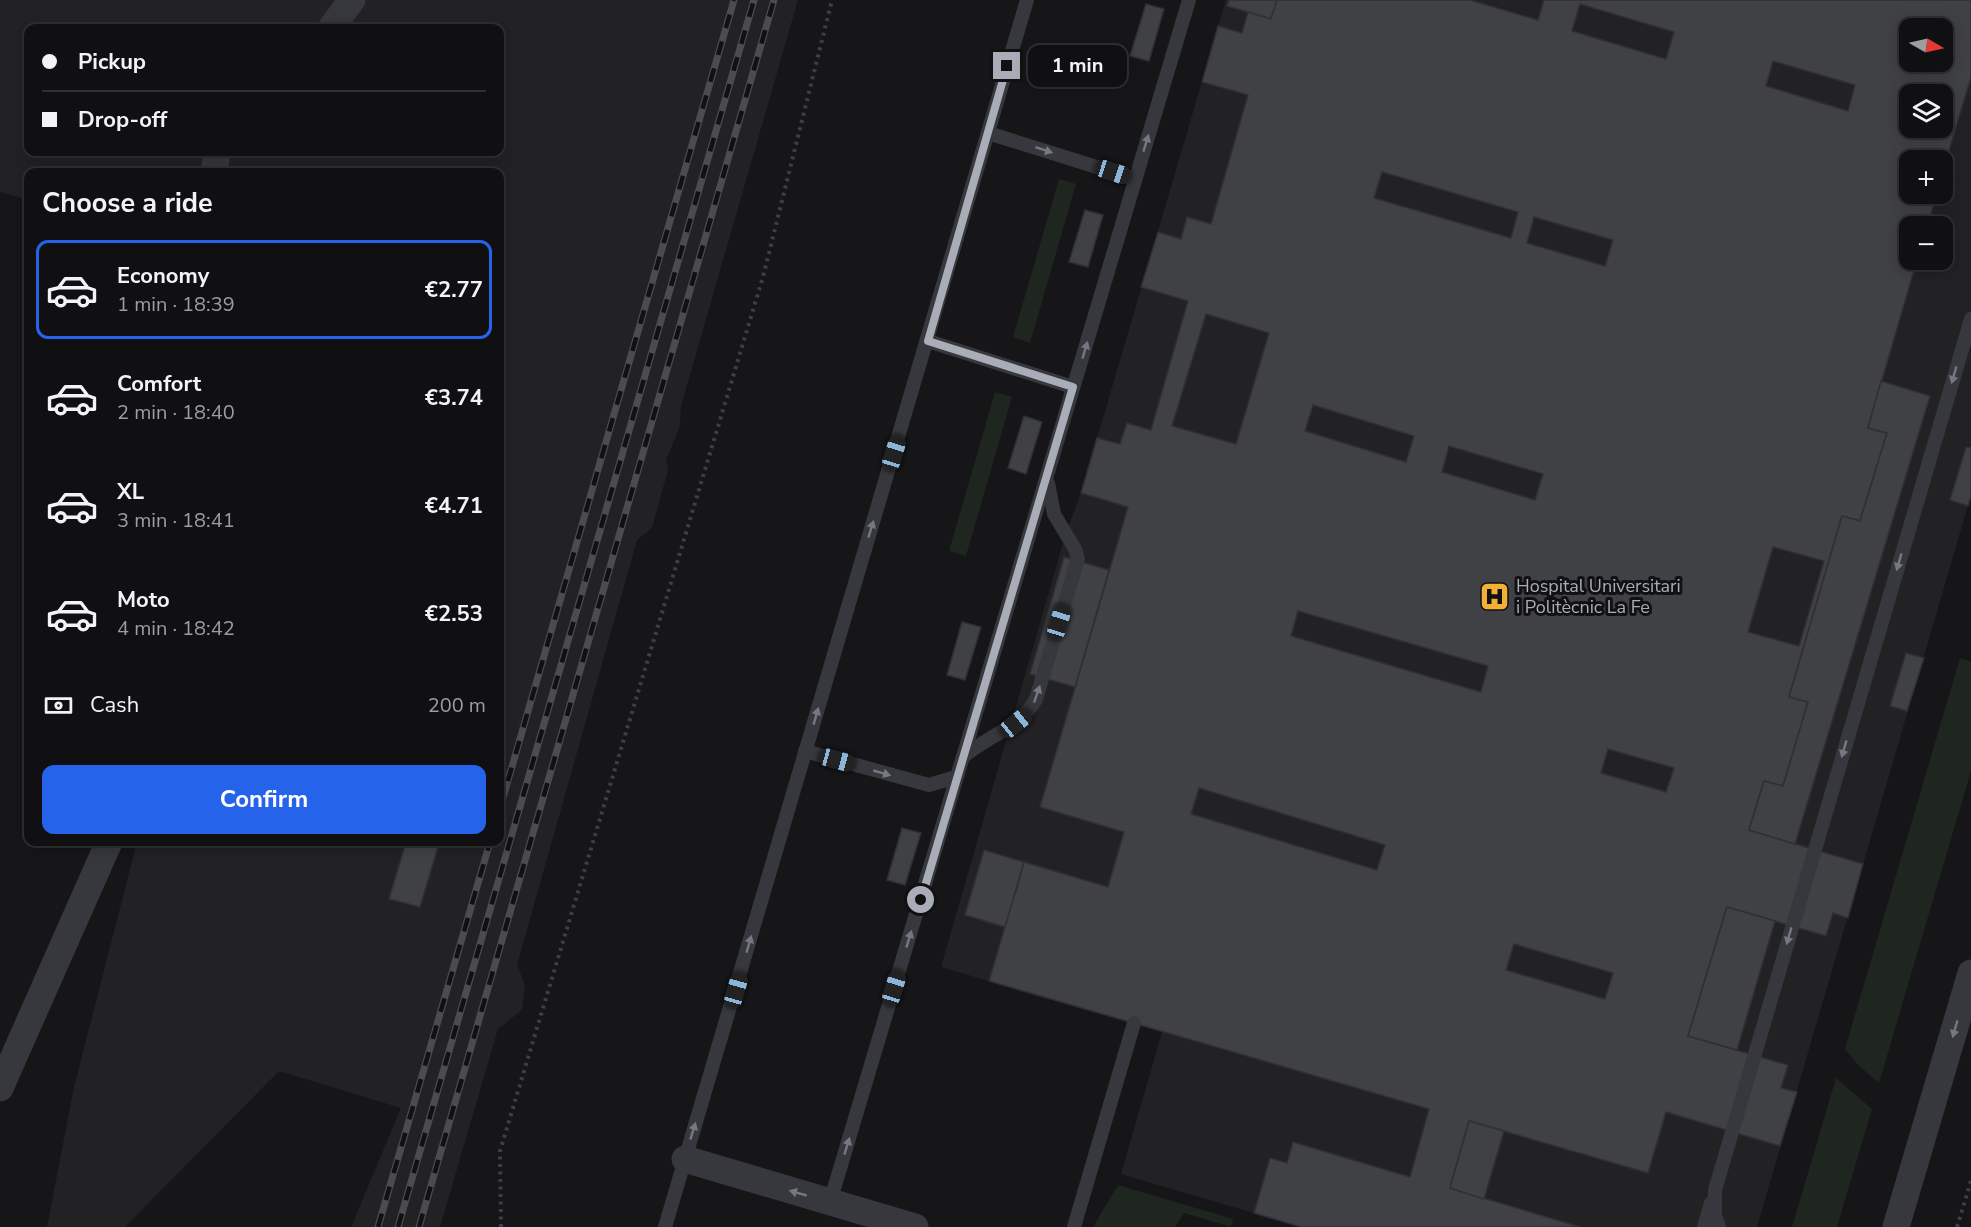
<!DOCTYPE html>
<meta charset="utf-8">
<style>
:root{--surface:#101012;--page:#1e1e20;--text:#f1f3f6;--muted:#9c9d9f;--line:#303032;--accent:#2563eb}
body{margin:0;font-family:"Nunito Sans",sans-serif;background:var(--page);color:var(--text);height:100vh;display:flex;flex-direction:column;font-size:22px;white-space:nowrap}
*{box-sizing:border-box;margin:0}
p{font-size:20px;color:var(--muted)}
.icon{flex:none;width:33px;height:33px;fill:none;stroke:currentColor;stroke-width:2;stroke-linecap:round;stroke-linejoin:round}
.map{position:relative;flex:1;overflow:hidden}
.drawer{position:absolute;left:24px;top:168px;width:480px;height:678px;display:flex;flex-direction:column;background:var(--surface);border-radius:12px;box-shadow:0 3px 15px #0003,0 0 0 2px var(--line)}
.drawer>*{flex:none}
.banner{position:absolute;left:24px;top:24px;width:480px;height:132px;border-radius:12px;box-shadow:0 3px 15px #0003,0 0 0 2px var(--line);display:grid;align-content:center;height:132px;padding:0 18px;background:var(--surface)}
.needle{width:39px;rotate:99deg}
.fabs{position:absolute;left:1899px;top:18px;display:grid;gap:12px}
.fabs a{display:grid;place-items:center;width:54px;height:54px;border-radius:12px;background:var(--surface);box-shadow:0 3px 15px #0003,0 0 0 2px var(--line);font-size:30px}
.end{position:absolute;width:27px;height:27px;margin:-14px;border:8px solid #a8adb8;background:#111;box-shadow:0 0 0 3px #111}
.from{border-radius:50%}
.bubble{position:absolute;height:42px;border-radius:12px;background:var(--surface);box-shadow:0 3px 15px #0003,0 0 0 2px var(--line);font-size:20px;font-weight:700;line-height:42px;text-align:center}
.car{position:absolute;width:18px;height:36px;margin:-18px -9px;border-radius:8px;box-shadow:0 0 4px 2px #0007;background:linear-gradient(#222 24%,#8ab4d8 0 40%,#222 0 76%,#8ab4d8 0 86%,#222 0)}
.banner b{display:flex;align-items:center;gap:21px;height:57px;font-size:22px}
.banner b+b{border-top:2px solid var(--line)}
.banner i{width:15px;height:15px;background:var(--text)}
ul{padding:0;list-style:none}
li{display:flex;align-items:center;gap:18px;height:99px;margin:0 12px 9px;padding:0 6px;border:3px solid transparent;border-radius:12px}
li div{flex:1}
li b{display:block;font-size:22px}
li em{font-style:normal;font-weight:700}
li.on{border-color:var(--accent)}
li>.icon{width:54px;height:54px;stroke-width:1.5}
h2{padding:0 18px;font-size:27px;line-height:72px}
.pay{display:flex;align-items:center;gap:15px;height:66px;padding:0 18px;font-size:22px}
.pay p{margin-inline-start:auto}
.cta{display:flex;gap:12px;margin-top:auto;padding:12px 18px}
.cta a{flex:1;height:69px;border-radius:12px;background:var(--accent);color:#fff;font-size:24px;font-weight:700;line-height:69px;text-align:center}
.map>svg:first-child{display:block}
.built{fill:#222225;fill-rule:evenodd}
.green{fill:#1e261f}
.building{fill:#404145;stroke:#303034;stroke-width:1.5;fill-rule:evenodd}
.lines{fill:none;stroke-linecap:round;stroke-linejoin:round}
.path{stroke:#3d3f44;stroke-width:4;stroke-dasharray:3 4.5;stroke-linecap:butt}
.service{stroke:#37383d;stroke-width:14}
.minor{stroke:#37383d;stroke-width:27}
.rail-casing{stroke:#4a4c52;stroke-width:7}
.rail{stroke:#111113;stroke-width:4.5;stroke-dasharray:14;stroke-linecap:butt}
.oneway{fill:#757881}
.route{stroke:#a8adb8;stroke-width:8}
.labels{text-anchor:middle;dominant-baseline:central;stroke-width:6;stroke-linejoin:round;paint-order:stroke}
.poi-label{font-size:18px;fill:#a8adb8;stroke:#111113;text-anchor:start}
</style>
<div class="map">
<svg width="1971" height="1227" viewBox="0 0 1971 1227">
<rect width="100%" height="100%" fill="#161618"/>
<g class="built">
<path d="M0 0H798L681 406 680 426 666 460 668 470 652 528 637 540 517 965 525 985 522 1010 498 1029 440 1227H351L401 1108 279 1071 125 1227H47L74 1087 137 842H500V172H28V200L0 192ZM28 28H500V152H28Z"/>
<path d="M1226 0H1971V495L1757 1227H1301L1121 1174 1162 1032 941 967 1066 533 1081 493ZM1910 28H1942V62H1910ZM1910 94H1942V128H1910ZM1910 160H1942V194H1910ZM1910 226H1942V260H1910Z"/>
</g>
<g class="green">
<polygon points="1059,179 1076,184 1030,343 1013,337"/>
<polygon points="995,392 1012,397 966,556 949,551"/>
<polygon points="1960,658 1971,662 1971,771 1879,1083 1858,1065 1845,1049"/>
<polygon points="1836,1078 1872,1109 1837,1227 1792,1227"/>
<polygon points="1118,1185 1233,1219 1231,1227 1184,1213 1175,1227 1093,1227"/>
</g>
<g class="building">
<polygon points="1229,0 1277,0 1271,19 1227,6"/>
<path d="M1277 0H1470L1538 20 1544 0H1971V77L1942 174V160H1910V194H1937L1927 226H1910V260H1917L1868 428 1887 433 1860 521 1842 516 1789 697 1808 702 1783 786 1764 781 1749 830 1863 864 1848 918 1833 913 1826 936 1727 907 1688 1036 1788 1065 1781 1088 1797 1092 1780 1146 1666 1112 1648 1173 1469 1121 1450 1188 1580 1227H1301L1254 1213 1270 1158 1287 1163 1293 1142 1410 1177 1429 1109 989 981 1005 927 984 921 994 885 1016 892 1024 862 1108 887 1124 832 1040 807 1128 507 1081 493 1097 438 1120 444 1127 423 1151 430 1186 308 1188 301 1141 287 1158 232 1181 239 1187 217 1211 224 1248 95 1202 82 1218 26 1242 33 1248 12 1271 19ZM1580 4 1674 32 1666 59 1572 31ZM1910 28H1942V62H1910ZM1773 61 1855 85 1848 111 1766 86ZM1910 94H1942V128H1910ZM1382 172 1518 212 1511 238 1374 198ZM1534 217 1613 240 1605 266 1527 243ZM1206 314 1269 333 1236 444 1172 426ZM1313 405 1414 436 1406 462 1305 431ZM1449 446 1543 474 1535 500 1442 472ZM1773 547 1824 561 1799 646 1748 632ZM1298 611 1488 666 1481 692 1291 636ZM1608 749 1674 768 1666 792 1601 773ZM1199 788 1385 845 1377 870 1191 814ZM1514 944 1613 973 1605 999 1506 970Z"/>
<polygon points="1146,4 1164,9 1149,61 1130,56"/>
<polygon points="1085,210 1103,215 1088,267 1069,262"/>
<polygon points="1881,381 1930,396 1795,844 1749,830 1764,781 1783,786 1808,702 1789,697 1842,516 1860,521 1887,433 1868,428"/>
<polygon points="1024,416 1042,422 1026,474 1008,468"/>
<polygon points="1966,447 1971,448 1971,495 1968,506 1950,500"/>
<polygon points="1064,557 1109,570 1075,687 1030,674"/>
<polygon points="962,622 981,627 965,680 947,675"/>
<polygon points="1906,653 1924,658 1907,711 1890,706"/>
<polygon points="902,828 921,833 905,885 887,880"/>
<polygon points="406,842 420,842 438,847 420,907 389,899"/>
<polygon points="984,850 1024,862 1005,927 965,915"/>
<polygon points="1727,907 1775,921 1737,1050 1688,1036"/>
<polygon points="1469,1121 1504,1131 1484,1199 1450,1188"/>
</g>
<g class="lines">
<g class="path">
<polyline points="501,1227 500,1151 763,277 832,0"/>
<polyline points="1957,1227 1971,1181"/>
</g>
<g class="service">
<polyline points="988,133 1135,179"/>
<polyline points="928,341 1073,387"/>
<polyline points="805,751 929,785 956,777"/>
<path d="M963 757C987 736 1020 728 1036 699L1078 559 1075 549 1054 514 1048 483"/>
<polyline points="830,1202 1189,0"/>
<polyline points="665,1227 1027,0"/>
<polyline points="1074,1227 1134,1023"/>
<polyline points="1704,1227 1711,1203"/>
<polyline points="1719,1227 1715,1216 1715,1190 1971,319"/>
</g>
<g class="minor">
<polyline points="331,28 352,0"/>
<polyline points="214,172 217,152"/>
<polyline points="0,1088 109,842"/>
<polyline points="685,1159 915,1227"/>
<polyline points="1896,1227 1971,973"/>
</g>
<defs>
<g id="rail">
<polyline points="500,808 734,0"/>
<polyline points="378,1227 490,842"/>
<polyline points="398,1227 754,0"/>
<polyline points="419,1227 774,0"/>
</g>
</defs>
<use href="#rail" class="rail-casing"/>
<use href="#rail" class="rail"/>
</g>
<defs><path id="oneway-solid" d="M-6-.8H1V-3.2L6.5 0L1 3.2V.8H-6Z" transform="scale(1.5)"/></defs>
<g class="oneway">
<use href="#oneway-solid" transform="translate(1146 143) rotate(-73)"/>
<use href="#oneway-solid" transform="translate(1044 150) rotate(18)"/>
<use href="#oneway-solid" transform="translate(1085 350) rotate(-73)"/>
<use href="#oneway-solid" transform="translate(1954 375) rotate(106)"/>
<use href="#oneway-solid" transform="translate(871 529) rotate(-73)"/>
<use href="#oneway-solid" transform="translate(1899 562) rotate(106)"/>
<use href="#oneway-solid" transform="translate(1037 694) rotate(-71)"/>
<use href="#oneway-solid" transform="translate(816 716) rotate(-74)"/>
<use href="#oneway-solid" transform="translate(1844 749) rotate(106)"/>
<use href="#oneway-solid" transform="translate(882 773) rotate(16)"/>
<use href="#oneway-solid" transform="translate(1789 936) rotate(106)"/>
<use href="#oneway-solid" transform="translate(909 939) rotate(-73)"/>
<use href="#oneway-solid" transform="translate(749 944) rotate(-74)"/>
<use href="#oneway-solid" transform="translate(1955 1029) rotate(106)"/>
<use href="#oneway-solid" transform="translate(693 1131) rotate(-73)"/>
<use href="#oneway-solid" transform="translate(847 1146) rotate(-73)"/>
<use href="#oneway-solid" transform="translate(798 1193) rotate(-164)"/>
</g>
<g class="lines">
<polyline class="route" points="921,900 1073,387 928,341 1007,66"/>
</g>
<defs>
<symbol id="hospital-square" viewBox="-11 -11 22 22"><rect x="-9" y="-9" width="18" height="18" rx="4" fill="#f2b134" stroke="#111113"/><path d="M-5-5h3v3.5h4V-5h3V5h-3V1.5h-4V5h-3Z" fill="#111"/></symbol>
</defs>
<g fill-rule="evenodd">
<use href="#hospital-square" x="1478" y="580" width="33" height="33"/>
</g>
<g class="labels">
<g class="poi-label">
<text x="1516" y="586">Hospital Universitari<tspan x="1516" dy="21">i Politècnic La Fe</tspan></text>
</g>
</g>
</svg>
<div class="fabs">
<a><svg class="needle" viewBox="-14 -14 28 28"><path d="M0-13l5 13h-10z" fill="#e53935"/><path d="M0 13l5-13h-10z" fill="#9c9d9f"/></svg></a>
<a><svg class="icon" aria-label="layers" viewBox="0 0 24 24"><path d="M12 4l9 5-9 5-9-5zM3 14l9 5 9-5"/></svg></a>
<a>+</a>
<a>−</a>
</div>
<i class="end from" style="left:921px;top:900px"></i>
<i class="end" style="left:1007px;top:66px"></i>
<div class="bubble" style="left:1028px;top:45px;width:99px">1 min</div>
<i class="car" style="left:1113px;top:172px;rotate:108deg"></i>
<i class="car" style="left:894px;top:453px;rotate:17deg"></i>
<i class="car" style="left:1059px;top:622px;rotate:17deg"></i>
<i class="car" style="left:1016px;top:723px;rotate:51deg"></i>
<i class="car" style="left:837px;top:760px;rotate:105deg"></i>
<i class="car" style="left:894px;top:988px;rotate:17deg"></i>
<i class="car" style="left:736px;top:990px;rotate:16deg"></i>
<div class="banner">
<b><i class="from"></i>Pickup</b>
<b><i></i>Drop-off</b>
</div>
<section class="drawer">
<h2>Choose a ride</h2>
<ul>
<li class="on"><svg class="icon" aria-label="car" viewBox="0 0 24 24"><path d="M5 17H2v-5l4-1 3-4h7l3 4 3 1v5h-3M9 17h6M6 11h13"/><circle cx="7" cy="17" r="2"/><circle cx="17" cy="17" r="2"/></svg><div><b>Economy</b><p>1 min · 18:39</p></div><em>€2.77</em></li>
<li><svg class="icon" aria-label="car" viewBox="0 0 24 24"><path d="M5 17H2v-5l4-1 3-4h7l3 4 3 1v5h-3M9 17h6M6 11h13"/><circle cx="7" cy="17" r="2"/><circle cx="17" cy="17" r="2"/></svg><div><b>Comfort</b><p>2 min · 18:40</p></div><em>€3.74</em></li>
<li><svg class="icon" aria-label="car" viewBox="0 0 24 24"><path d="M5 17H2v-5l4-1 3-4h7l3 4 3 1v5h-3M9 17h6M6 11h13"/><circle cx="7" cy="17" r="2"/><circle cx="17" cy="17" r="2"/></svg><div><b>XL</b><p>3 min · 18:41</p></div><em>€4.71</em></li>
<li><svg class="icon" aria-label="car" viewBox="0 0 24 24"><path d="M5 17H2v-5l4-1 3-4h7l3 4 3 1v5h-3M9 17h6M6 11h13"/><circle cx="7" cy="17" r="2"/><circle cx="17" cy="17" r="2"/></svg><div><b>Moto</b><p>4 min · 18:42</p></div><em>€2.53</em></li>
</ul>
<div class="pay"><svg class="icon" aria-label="cash" viewBox="0 0 24 24"><path d="M3 7h18v10H3z"/><circle cx="12" cy="12" r="2"/></svg>Cash<p>200 m</p></div>
<div class="cta"><a>Confirm</a></div>
</section>
</div>
